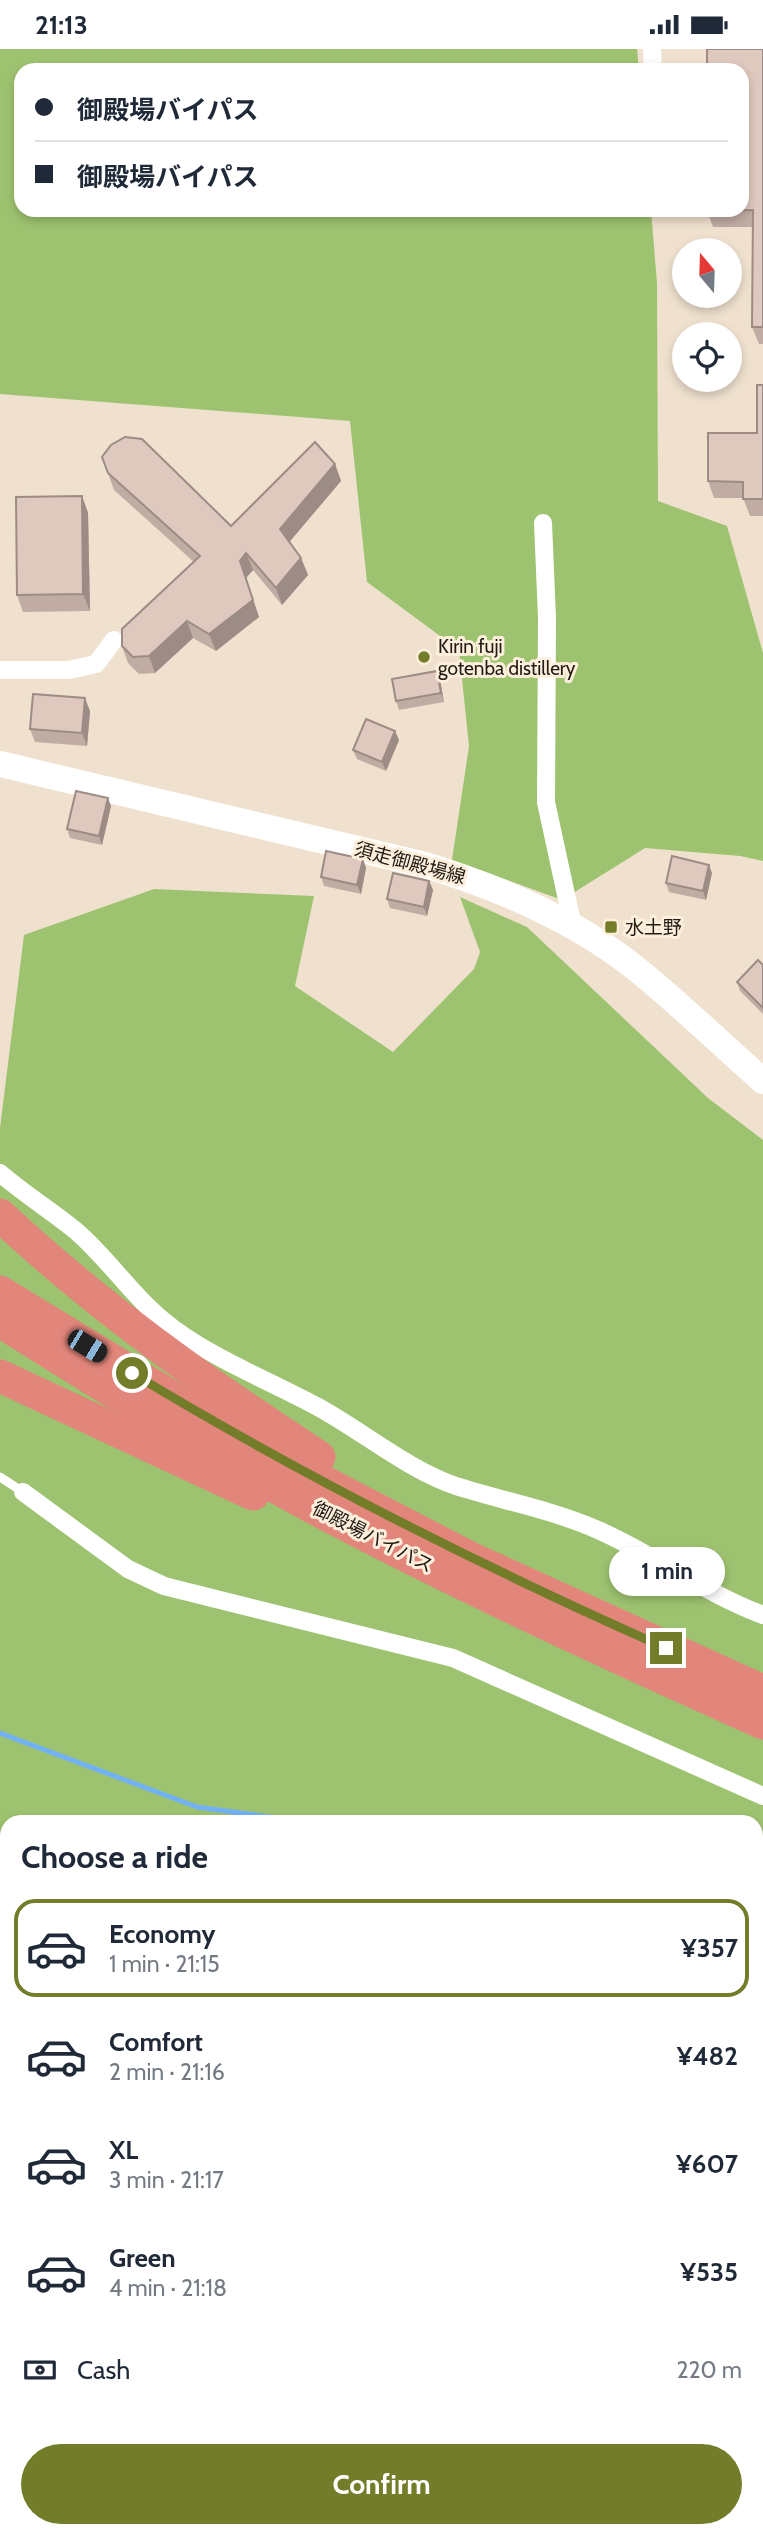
<!DOCTYPE html>
<meta charset="utf-8">
<style>
:root{--surface:#fff;--page:#f2f2f3;--text:#1f2937;--muted:#747a83;--line:#e0e1e3;--accent:#737c28}
body{margin:0;font-family:Cabin,"Noto Sans JP",sans-serif;background:var(--page);color:var(--text);height:100vh;display:flex;flex-direction:column;font-size:26px;white-space:nowrap}
*{box-sizing:border-box;margin:0}
p{font-size:23px;color:var(--muted)}
.icon{flex:none;width:38px;height:38px;fill:none;stroke:currentColor;stroke-width:2;stroke-linecap:round;stroke-linejoin:round}
.map{position:relative;flex:1;overflow:hidden}
.sheet{position:absolute;left:0px;top:1766px;width:763px;height:723px;display:flex;flex-direction:column;background:var(--surface);border-radius:21px 21px 0 0;box-shadow:0 4px 10px #0003}
.sheet>*{flex:none}
.hud{position:absolute;left:14px;top:14px;width:735px;height:154px;border-radius:21px;box-shadow:0 4px 10px #0003;display:grid;align-content:center;height:154px;padding:0 21px;background:var(--surface)}
.needle{width:46px;rotate:341deg}
.controls{position:absolute;left:672px;top:189px;display:grid;gap:14px}
.controls a{display:grid;place-items:center;width:70px;height:70px;border-radius:50%;background:var(--surface);box-shadow:0 4px 10px #0003;font-size:35px}
.end{position:absolute;width:32px;height:32px;margin:-16px;border:9px solid #737c28;background:#fff;box-shadow:0 0 0 4px #fff}
.from{border-radius:50%}
.bubble{position:absolute;height:49px;border-radius:24px;background:var(--surface);box-shadow:0 4px 10px #0003;font-size:23px;font-weight:700;line-height:49px;text-align:center}
.car{position:absolute;width:21px;height:42px;margin:-21px -10px;border-radius:9px;box-shadow:0 0 5px 2px #0007;background:linear-gradient(#222 24%,#8ab4d8 0 40%,#222 0 76%,#8ab4d8 0 86%,#222 0)}
.hud b{display:flex;align-items:center;gap:24px;height:66px;font-size:26px}
.hud b+b{border-top:2px solid var(--line)}
.hud i{width:18px;height:18px;background:var(--text)}
ul{padding:0;list-style:none}
li{display:flex;align-items:center;gap:21px;height:98px;margin:0 14px 10px;padding:0 7px;border:4px solid transparent;border-radius:21px}
li div{flex:1}
li b{display:block;font-size:26px}
li em{font-style:normal;font-weight:700}
li.on{border-color:var(--accent)}
li>.icon{width:63px;height:63px;stroke-width:1.5}
h2{padding:0 21px;font-size:32px;line-height:84px}
.pay{display:flex;align-items:center;gap:18px;height:77px;padding:0 21px;font-size:26px}
.pay p{margin-inline-start:auto}
.cta{display:flex;gap:14px;margin-top:auto;padding:14px 21px}
.cta a{flex:1;height:80px;border-radius:42px;background:var(--accent);color:#fff;font-size:28px;font-weight:700;line-height:80px;text-align:center}
.status{display:flex;justify-content:space-between;align-items:center;height:49px;padding:0 35px;background:var(--surface);direction:ltr}
.status svg{height:19px;fill:currentColor}
.map>svg:first-child{display:block}
.forest{fill:#9ec370}
.lines{fill:none;stroke-linecap:round;stroke-linejoin:round}
.stream{stroke:#73b1f5;stroke-width:5}
.river{stroke:#73b1f5;stroke-width:32}
.service{stroke:#fff;stroke-width:9}
.minor{stroke:#fff;stroke-width:18}
.secondary{stroke:#fff;stroke-width:26}
.motorway{stroke:#e2857a;stroke-width:33}
.wall{fill:#c0aca3}
.shaded-wall{fill:#9c8c85}
.building{fill:#dfc8be;stroke:#9c8c85;stroke-width:2}
.route{stroke:#737c28;stroke-width:9}
.poi-dot{fill:#737c28;stroke:#feefdc;stroke-width:2.5}
.labels{text-anchor:middle;dominant-baseline:central;stroke-width:6;stroke-linejoin:round;paint-order:stroke}
.poi-label{font-size:19px;fill:#201b14;stroke:#feefdc;text-anchor:start}
.street-label{font-size:19px;fill:#201b14;stroke:#feefdc}
</style>
<div class="status"><b>21:13</b><svg viewBox="0 0 49 12"><path d="M0 12V9h3v3zM5 12V6h3v6zM10 12V3h3v9zM15 12V0h3v12zM26 1h20v11H26zM47 4h2v5h-2z"/></svg></div>
<div class="map">
<svg width="763" height="2487" viewBox="0 0 763 2487">
<rect width="100%" height="100%" fill="#f0e1cf"/>
<g class="forest">
<polygon points="0,0 637,0 639,21 21,21 21,161 651,161 657,234 658,452 727,477 763,604 763,812 740,807 645,799 562,851 452,811 469,697 459,601 367,533 350,372 0,345"/>
<polygon points="154,840 314,847 295,937 393,1003 474,920 480,903 460,848 527,878 708,1049 763,1091 763,2487 0,2487 0,2024 7,2014 7,2482 756,2482 756,1773 7,1773 7,1977 0,1969 0,1079 24,886"/>
</g>
<g class="lines">
<g class="stream">
<polyline points="0,1684 197,1758 277,1769 284,1773"/>
<polyline points="0,2266 7,2263"/>
</g>
<polyline class="river" points="756,2082 763,2072"/>
<g class="service">
<polyline points="0,1428 23,1443"/>
<polyline points="0,2126 7,2125"/>
</g>
<g class="minor">
<polyline points="652,0 653,21"/>
<polyline points="543,474 547,569 546,753 573,878"/>
<polyline points="0,621 69,621 96,615 114,591"/>
<path d="M0 1124C24 1145 52 1162 76 1182 111 1212 136 1253 174 1280 218 1312 270 1332 318 1358 362 1382 410 1422 456 1437 503 1452 553 1461 598 1481 655 1506 704 1544 763 1566"/>
<polyline points="23,1443 128,1520 164,1537 453,1609 763,1747"/>
</g>
<path class="secondary" d="M0 715 425 816C500 839 578 872 639 922 682 957 722 996 763 1032"/>
<g class="motorway">
<path d="M0 1166C98 1258 207 1335 319 1408"/>
<polyline points="0,1243 200,1365 339,1441 472,1510 763,1642"/>
<path d="M0 1272C109 1341 219 1409 333 1469 474 1543 618 1609 763 1674"/>
<polyline points="0,1327 253,1445"/>
</g>
</g>
<g class="wall">
<polygon points="763,0 763,295 759,295 752,278 753,178 713,178 707,162"/>
<polygon points="763,336 763,467 750,467 743,449 714,449 708,432 757,384"/>
<polygon points="102,408 231,477 335,415 341,432 289,493 301,509 308,526 282,556 253,521 246,529 259,568 216,602 193,589 155,624 139,625 128,614 122,597 194,513 114,441"/>
<polygon points="82,447 88,464 90,562 23,563 17,546"/>
<polygon points="437,622 440,631 444,653 399,661 396,652"/>
<polygon points="90,662 87,697 35,693 30,680"/>
<polygon points="399,691 386,722 357,710 353,701"/>
<polygon points="111,757 102,796 70,789 67,780"/>
<polygon points="363,810 366,819 361,845 324,837 321,828"/>
<polygon points="712,824 706,851 669,843 666,834"/>
<polygon points="429,832 433,841 427,867 390,859 387,850"/>
<polygon points="763,916 763,965 740,942 737,933"/>
</g>
<g class="shaded-wall">
<polygon points="335,415 341,432 286,497 280,480"/>
<polygon points="82,447 88,464 90,562 83,545"/>
<polygon points="246,504 253,521 246,529 259,568 216,602 209,585 240,512"/>
<polygon points="301,509 308,526 282,556 276,539"/>
<polygon points="187,572 193,589 155,624 149,607"/>
<polygon points="437,622 440,631 444,653 441,644"/>
<polygon points="85,649 90,662 87,697 82,684"/>
<polygon points="395,682 399,691 386,722 382,713"/>
<polygon points="108,749 111,757 102,796 99,787"/>
<polygon points="363,810 366,819 361,845 357,836"/>
<polygon points="709,816 712,824 706,851 703,842"/>
<polygon points="429,832 433,841 427,867 424,858"/>
</g>
<g class="building">
<polygon points="707,0 763,0 763,278 752,278 753,161 707,162 742,161 742,21 707,21"/>
<polygon points="757,336 763,336 763,450 743,450 743,433 708,432 708,384 757,384"/>
<polygon points="125,388 142,390 231,477 315,393 335,415 280,480 301,509 276,539 246,504 240,512 253,551 209,585 187,572 149,607 133,608 122,597 122,580 200,507 108,424 102,408 111,396"/>
<polygon points="82,447 83,545 17,546 16,448"/>
<polygon points="437,622 441,644 396,652 392,630"/>
<polygon points="33,645 85,649 82,684 30,680"/>
<polygon points="366,670 395,682 382,713 353,701"/>
<polygon points="76,742 108,749 99,787 67,780"/>
<polygon points="326,802 363,810 357,836 321,828"/>
<polygon points="672,807 709,816 703,842 666,834"/>
<polygon points="393,824 429,832 424,858 387,850"/>
<polygon points="758,911 763,916 763,959 737,933"/>
</g>
<g class="lines">
<path class="route" d="M132 1324C304 1428 483 1518 666 1599"/>
</g>
<g class="poi-dot">
<circle cx="424" cy="608" r="7"/>
<rect x="604" y="871" width="14" height="14" rx="3.5"/>
</g>
<g class="labels">
<g class="poi-label">
<text x="438" y="597">Kirin fuji<tspan x="438" dy="22">gotenba distillery</tspan></text>
<text x="625" y="878">水土野</text>
</g>
<g class="street-label">
<text transform="translate(410 814) rotate(15)">須走御殿場線</text>
<text transform="translate(373 1488) rotate(27)">御殿場バイパス</text>
</g>
</g>
</svg>
<div class="controls">
<a><svg class="needle" viewBox="-14 -14 28 28"><path d="M0-13l5 13h-10z" fill="#e53935"/><path d="M0 13l5-13h-10z" fill="#747a83"/></svg></a>
<a><svg class="icon" aria-label="locate" viewBox="0 0 24 24"><circle cx="12" cy="12" r="6"/><path d="M12 2v4M12 18v4M2 12h4M18 12h4"/></svg></a>
</div>
<i class="end from" style="left:132px;top:1324px"></i>
<i class="end" style="left:666px;top:1599px"></i>
<div class="bubble" style="left:609px;top:1498px;width:116px">1 min</div>
<i class="car" style="left:87px;top:1297px;rotate:121deg"></i>
<div class="hud">
<b><i class="from"></i>御殿場バイパス</b>
<b><i></i>御殿場バイパス</b>
</div>
<section class="sheet">
<h2>Choose a ride</h2>
<ul>
<li class="on"><svg class="icon" aria-label="car" viewBox="0 0 24 24"><path d="M5 17H2v-5l4-1 3-4h7l3 4 3 1v5h-3M9 17h6M6 11h13"/><circle cx="7" cy="17" r="2"/><circle cx="17" cy="17" r="2"/></svg><div><b>Economy</b><p>1 min · 21:15</p></div><em>¥357</em></li>
<li><svg class="icon" aria-label="car" viewBox="0 0 24 24"><path d="M5 17H2v-5l4-1 3-4h7l3 4 3 1v5h-3M9 17h6M6 11h13"/><circle cx="7" cy="17" r="2"/><circle cx="17" cy="17" r="2"/></svg><div><b>Comfort</b><p>2 min · 21:16</p></div><em>¥482</em></li>
<li><svg class="icon" aria-label="car" viewBox="0 0 24 24"><path d="M5 17H2v-5l4-1 3-4h7l3 4 3 1v5h-3M9 17h6M6 11h13"/><circle cx="7" cy="17" r="2"/><circle cx="17" cy="17" r="2"/></svg><div><b>XL</b><p>3 min · 21:17</p></div><em>¥607</em></li>
<li><svg class="icon" aria-label="car" viewBox="0 0 24 24"><path d="M5 17H2v-5l4-1 3-4h7l3 4 3 1v5h-3M9 17h6M6 11h13"/><circle cx="7" cy="17" r="2"/><circle cx="17" cy="17" r="2"/></svg><div><b>Green</b><p>4 min · 21:18</p></div><em>¥535</em></li>
</ul>
<div class="pay"><svg class="icon" aria-label="cash" viewBox="0 0 24 24"><path d="M3 7h18v10H3z"/><circle cx="12" cy="12" r="2"/></svg>Cash<p>220 m</p></div>
<div class="cta"><a>Confirm</a></div>
</section>
</div>
